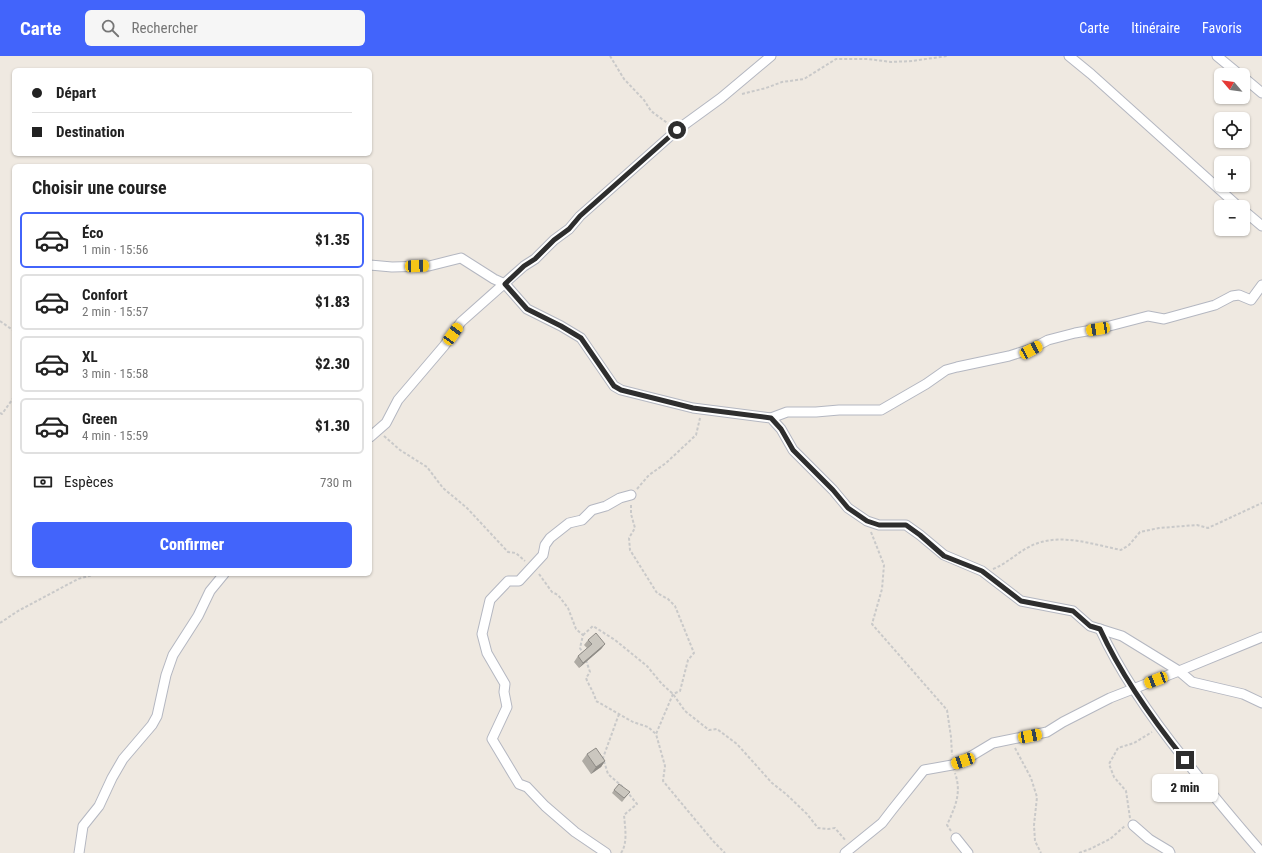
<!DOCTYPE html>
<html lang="fr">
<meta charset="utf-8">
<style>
:root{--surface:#fff;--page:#f6f6f6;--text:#222;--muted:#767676;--line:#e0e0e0;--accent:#4264fb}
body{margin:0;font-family:"Roboto Condensed",sans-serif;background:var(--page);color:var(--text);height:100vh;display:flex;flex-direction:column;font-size:15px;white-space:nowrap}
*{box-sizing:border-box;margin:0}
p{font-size:13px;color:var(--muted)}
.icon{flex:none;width:22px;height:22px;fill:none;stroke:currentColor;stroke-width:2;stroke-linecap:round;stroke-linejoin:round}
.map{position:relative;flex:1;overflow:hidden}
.drawer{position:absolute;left:12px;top:108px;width:360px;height:412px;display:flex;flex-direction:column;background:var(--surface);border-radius:6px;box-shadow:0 1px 3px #0004}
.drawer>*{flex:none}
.hud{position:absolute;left:12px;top:12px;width:360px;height:88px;border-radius:6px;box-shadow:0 1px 3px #0004;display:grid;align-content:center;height:88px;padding:0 20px;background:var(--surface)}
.needle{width:26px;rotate:299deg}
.tools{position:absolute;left:1214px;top:12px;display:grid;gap:8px}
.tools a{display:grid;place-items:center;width:36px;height:36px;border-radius:6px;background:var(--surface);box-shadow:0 1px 3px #0004;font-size:20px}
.end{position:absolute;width:18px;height:18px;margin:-9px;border:5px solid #2e2e2e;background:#fff;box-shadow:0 0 0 2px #fff}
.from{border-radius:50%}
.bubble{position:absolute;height:28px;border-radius:6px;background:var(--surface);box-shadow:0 1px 3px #0004;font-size:13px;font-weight:800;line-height:28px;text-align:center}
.car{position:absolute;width:12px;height:24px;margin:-12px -6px;border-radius:5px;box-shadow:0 0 3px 1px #0007;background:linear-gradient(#f5c518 24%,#345 0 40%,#f5c518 0 76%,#345 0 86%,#f5c518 0)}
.hud b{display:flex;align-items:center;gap:14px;height:38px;font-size:15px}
.hud b+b{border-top:1px solid var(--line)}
.hud i{width:10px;height:10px;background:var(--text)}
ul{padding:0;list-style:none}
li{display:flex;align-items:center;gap:12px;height:56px;margin:0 8px 6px;padding:0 12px;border:2px solid var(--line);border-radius:6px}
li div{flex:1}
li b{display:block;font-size:15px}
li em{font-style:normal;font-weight:800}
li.active{border-color:var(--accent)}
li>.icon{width:36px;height:36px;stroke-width:1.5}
h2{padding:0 20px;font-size:18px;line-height:48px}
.pay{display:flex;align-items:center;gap:10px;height:44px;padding:0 20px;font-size:15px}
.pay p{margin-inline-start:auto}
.cta{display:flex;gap:8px;margin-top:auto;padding:8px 20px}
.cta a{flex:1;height:46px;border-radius:6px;background:var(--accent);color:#fff;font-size:16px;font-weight:800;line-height:46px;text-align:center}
header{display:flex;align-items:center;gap:24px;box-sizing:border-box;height:56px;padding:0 20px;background:var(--accent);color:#fff}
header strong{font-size:19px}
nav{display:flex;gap:22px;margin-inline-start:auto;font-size:14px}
.search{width:280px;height:36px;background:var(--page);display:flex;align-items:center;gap:10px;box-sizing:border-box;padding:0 14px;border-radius:6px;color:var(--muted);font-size:15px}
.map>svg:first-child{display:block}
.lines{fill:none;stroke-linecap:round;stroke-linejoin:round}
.street-casing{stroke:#b4b7c1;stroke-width:11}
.path{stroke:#c9c9c9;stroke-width:2;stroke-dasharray:3 2;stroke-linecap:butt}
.street{stroke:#fff;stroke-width:9}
.wall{fill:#afaba4}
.shaded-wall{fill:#8e8b86}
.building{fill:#cbc7bf;stroke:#8e8b86}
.route{stroke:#2e2e2e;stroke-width:5}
</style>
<header>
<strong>Carte</strong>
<div class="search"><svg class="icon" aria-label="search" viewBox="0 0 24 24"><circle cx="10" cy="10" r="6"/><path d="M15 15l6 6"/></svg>Rechercher</div>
<nav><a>Carte</a><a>Itinéraire</a><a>Favoris</a></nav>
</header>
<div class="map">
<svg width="1262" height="797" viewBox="0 0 1262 797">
<rect width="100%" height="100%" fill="#efe9e1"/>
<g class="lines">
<defs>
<g id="street">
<polyline points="1069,0 1091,18 1239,151"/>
<polyline points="1217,0 1240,19"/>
<polyline points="1243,21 1262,37"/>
<polyline points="1243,154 1262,170"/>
<polyline points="370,209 392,211 429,210 461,202 494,223 505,228 527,253 561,270 581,282 614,330 621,334 693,352 771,362 781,373 793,394 833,434 848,452 867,465 879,469 906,469 920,479 944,499 982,515 1021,545 1073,555 1090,570 1122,580 1179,615 1192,626 1243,638 1262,647"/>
<polyline points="771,362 787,356 816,356 839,354 881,354 926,328 946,314 957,311 1009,300 1031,293 1048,284 1075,277 1098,273 1148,260 1164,263 1215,249 1232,240 1239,239 1251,244 1262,229"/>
<polyline points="370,381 386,367 398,344 444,290 461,266 524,210 535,203 554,184 569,173 580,160 677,74 721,42 771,0"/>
<path d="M1100 573C1122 621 1153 664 1186 705 1210 736 1236 767 1262 797"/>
<polyline points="1133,769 1149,783 1169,795 1170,797"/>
<polyline points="956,782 968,797"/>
<polyline points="79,797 83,770 99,750 112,722 123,703 152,669 157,660 166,619 173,599 198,560 210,535 224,518"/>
<polyline points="606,797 575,776 545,750 527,731 519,728 492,683 507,651 504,636 505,628 487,597 482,578 490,544 508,525 519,525 543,499 545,489 550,482 569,467 582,464 592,454 606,450 620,442 631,439"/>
<polyline points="845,797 882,767 892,754 924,714 952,709 963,705 993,687 1047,676 1063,666 1110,642 1179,615 1262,581"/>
</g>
</defs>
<use href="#street" class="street-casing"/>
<g class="path">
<polyline points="610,0 624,23 644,44 651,55 670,69"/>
<polyline points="742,38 766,32 782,26 804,23 836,3 868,3 891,6 912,5 947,0"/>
<polyline points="0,265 14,275"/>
<polyline points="0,357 2,358 14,341"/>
<polyline points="384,380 400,394 427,411 443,432 467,452 508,496 516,497 525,505"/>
<polyline points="637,433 649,419 666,407 696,379 700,362"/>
<polyline points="631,449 631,458 635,472 629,482 630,494 657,537 668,543 675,550 694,597 688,604 680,635 673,638 656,678 665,710 663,725 713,785 725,797"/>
<polyline points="871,476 884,509 882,533 872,568 947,654 951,681 952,699"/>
<path d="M993 513C1006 508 1016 498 1027 492 1056 475 1091 488 1121 494L1129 489 1140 476 1159 472 1197 469 1208 472 1262 447"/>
<polyline points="539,518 552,536 558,539 568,552 576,573 583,579 580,592 583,598"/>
<polyline points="0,567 18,555 78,523 96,518"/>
<polyline points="583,579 593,570 615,584 647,610 662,628 673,638 685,655 709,674 717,673 737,688 772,727 786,738 807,758 818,772 828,773 835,772 846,785"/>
<path d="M586 604 590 616 586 622C589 630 594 636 596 645L633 666 648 671 656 678"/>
<polyline points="619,658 603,702 608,718 624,732"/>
<polyline points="1015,692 1031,722 1037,741 1034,769 1035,785 1041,797"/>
<polyline points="1130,762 1126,735 1114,721 1109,708 1118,692 1134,687 1152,676"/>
<path d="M951 775 947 769C955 751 962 737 955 717"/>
<path d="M621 797C628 787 625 771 624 759L637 748 628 737"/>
<polyline points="1079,797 1090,793 1110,783 1125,770"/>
</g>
<use href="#street" class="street"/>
</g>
<g class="wall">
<polygon points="588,584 605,588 601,593 579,612 574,606 578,600 587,592 584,589"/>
<polygon points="587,698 605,705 601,711 591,718 582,705"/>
<polygon points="614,734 630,736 622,746 612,737"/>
</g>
<g class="shaded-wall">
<polygon points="605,588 601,593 579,612 583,607"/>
<polygon points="605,705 601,711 591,718 596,711"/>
</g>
<g class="building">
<polygon points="596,577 605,588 583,607 578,600 592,588 588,584"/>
<polygon points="596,692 605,705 596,711 587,698"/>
<polygon points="619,728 630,736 624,742 614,734"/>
</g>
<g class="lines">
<path class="route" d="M677 74 580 160 569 173 554 184 535 203 524 210 505 228 527 253 561 270 581 282 614 330 621 334 693 352 771 362 781 373 793 394 833 434 848 452 867 465 879 469H906L920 479 944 500 982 515 1021 545 1073 555 1090 570 1100 573C1122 621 1152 663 1185 704"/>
</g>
</svg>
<div class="tools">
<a><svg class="needle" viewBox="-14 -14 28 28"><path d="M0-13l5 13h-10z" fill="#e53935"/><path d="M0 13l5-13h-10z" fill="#767676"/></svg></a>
<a><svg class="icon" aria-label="locate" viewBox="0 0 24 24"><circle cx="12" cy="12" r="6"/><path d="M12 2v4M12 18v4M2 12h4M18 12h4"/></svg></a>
<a>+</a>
<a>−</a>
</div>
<i class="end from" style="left:677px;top:74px"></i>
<i class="end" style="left:1185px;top:704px"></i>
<div class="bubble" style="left:1152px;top:718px;width:66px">2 min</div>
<i class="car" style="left:417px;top:210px;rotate:88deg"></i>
<i class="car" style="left:1098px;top:273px;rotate:261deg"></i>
<i class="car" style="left:453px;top:278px;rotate:36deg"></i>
<i class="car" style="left:1031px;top:294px;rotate:62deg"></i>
<i class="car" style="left:1156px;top:624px;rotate:249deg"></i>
<i class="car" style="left:1030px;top:680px;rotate:79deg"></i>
<i class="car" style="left:963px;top:705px;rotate:251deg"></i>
<div class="hud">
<b><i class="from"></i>Départ</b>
<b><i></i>Destination</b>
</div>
<section class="drawer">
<h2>Choisir une course</h2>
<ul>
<li class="active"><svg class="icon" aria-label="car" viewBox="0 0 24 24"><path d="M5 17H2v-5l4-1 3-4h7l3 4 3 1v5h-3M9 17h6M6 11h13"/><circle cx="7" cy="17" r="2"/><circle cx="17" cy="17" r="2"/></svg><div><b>Éco</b><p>1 min · 15:56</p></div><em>$1.35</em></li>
<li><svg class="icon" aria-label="car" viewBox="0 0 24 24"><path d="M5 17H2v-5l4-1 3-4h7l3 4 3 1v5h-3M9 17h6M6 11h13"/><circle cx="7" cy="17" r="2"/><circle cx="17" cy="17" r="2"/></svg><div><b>Confort</b><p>2 min · 15:57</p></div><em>$1.83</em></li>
<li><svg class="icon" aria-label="car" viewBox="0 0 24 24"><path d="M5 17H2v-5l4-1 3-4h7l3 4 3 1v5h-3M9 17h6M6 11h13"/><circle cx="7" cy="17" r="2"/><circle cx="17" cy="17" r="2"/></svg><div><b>XL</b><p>3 min · 15:58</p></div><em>$2.30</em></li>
<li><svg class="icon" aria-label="car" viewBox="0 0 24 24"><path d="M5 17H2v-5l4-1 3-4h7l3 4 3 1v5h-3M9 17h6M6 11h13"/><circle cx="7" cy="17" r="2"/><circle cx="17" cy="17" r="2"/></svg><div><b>Green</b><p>4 min · 15:59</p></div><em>$1.30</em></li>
</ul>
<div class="pay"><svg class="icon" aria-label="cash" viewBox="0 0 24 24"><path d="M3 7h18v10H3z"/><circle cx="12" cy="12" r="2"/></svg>Espèces<p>730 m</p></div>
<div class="cta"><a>Confirmer</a></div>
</section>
</div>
